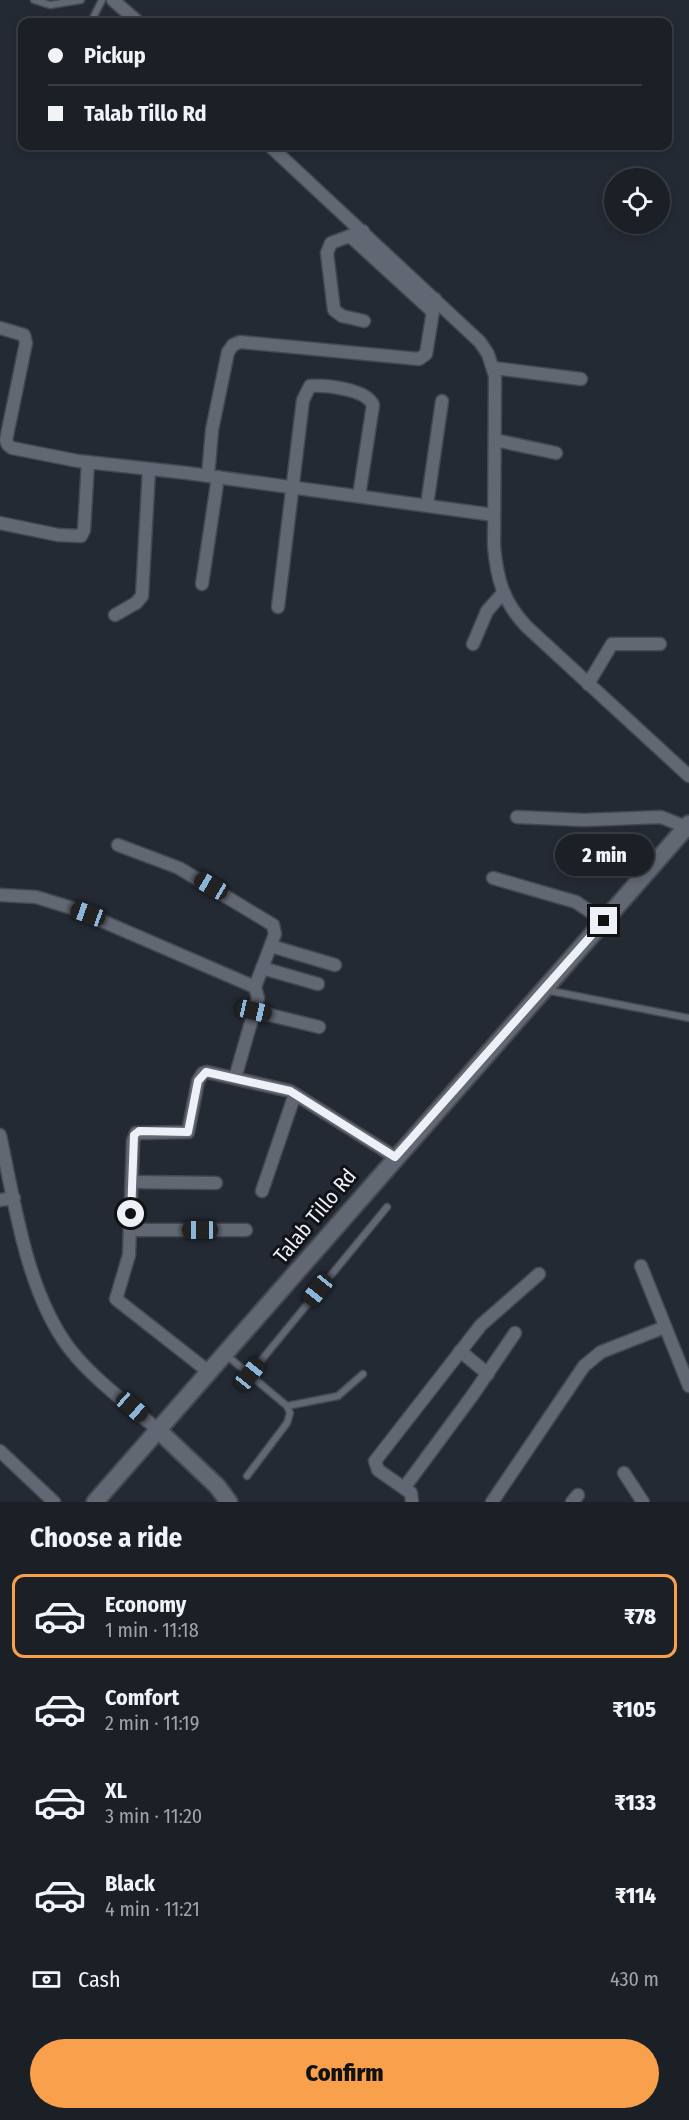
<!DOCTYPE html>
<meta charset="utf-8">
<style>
:root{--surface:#1b2027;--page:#24282f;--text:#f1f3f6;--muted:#a0a3a7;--line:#393e44;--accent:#f9a04d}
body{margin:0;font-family:"Fira Sans Condensed",sans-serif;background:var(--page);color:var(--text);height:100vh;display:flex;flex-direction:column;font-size:22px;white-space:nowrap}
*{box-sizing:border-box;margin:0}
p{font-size:20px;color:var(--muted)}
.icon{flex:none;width:33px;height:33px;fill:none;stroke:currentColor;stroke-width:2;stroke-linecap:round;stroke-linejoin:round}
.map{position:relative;height:1502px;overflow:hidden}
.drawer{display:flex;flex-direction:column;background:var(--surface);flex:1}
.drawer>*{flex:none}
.banner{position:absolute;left:18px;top:18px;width:654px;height:132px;border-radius:12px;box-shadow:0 3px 9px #0003,0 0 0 2px var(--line);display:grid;align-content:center;height:132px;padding:0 30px;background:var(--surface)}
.fabs{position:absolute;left:604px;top:168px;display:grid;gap:12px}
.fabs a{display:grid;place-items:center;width:66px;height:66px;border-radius:50%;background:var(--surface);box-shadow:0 3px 9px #0003,0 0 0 2px var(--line);font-size:30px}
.end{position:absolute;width:27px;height:27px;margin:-14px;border:8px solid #edf1f7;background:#111;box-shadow:0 0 0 3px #111}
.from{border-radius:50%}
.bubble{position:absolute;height:42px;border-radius:21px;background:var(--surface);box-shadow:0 3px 9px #0003,0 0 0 2px var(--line);font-size:20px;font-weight:800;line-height:42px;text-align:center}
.car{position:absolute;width:18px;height:36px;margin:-18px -9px;border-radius:8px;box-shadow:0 0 4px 2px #0007;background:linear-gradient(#222 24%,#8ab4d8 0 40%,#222 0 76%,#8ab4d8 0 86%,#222 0)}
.banner b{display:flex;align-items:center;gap:21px;height:57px;font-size:22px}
.banner b+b{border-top:2px solid var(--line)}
.banner i{width:15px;height:15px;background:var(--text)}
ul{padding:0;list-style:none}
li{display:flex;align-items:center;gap:18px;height:84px;margin:0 12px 9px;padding:0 18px;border:3px solid transparent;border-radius:12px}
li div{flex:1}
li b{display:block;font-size:22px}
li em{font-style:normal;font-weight:800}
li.selected{border-color:var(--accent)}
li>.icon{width:54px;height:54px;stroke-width:1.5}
h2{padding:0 30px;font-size:27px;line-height:72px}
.pay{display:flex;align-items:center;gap:15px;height:66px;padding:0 30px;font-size:22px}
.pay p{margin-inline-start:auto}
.primary-button{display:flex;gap:12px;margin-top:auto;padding:12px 30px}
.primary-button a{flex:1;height:69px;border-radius:36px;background:var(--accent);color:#111;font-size:24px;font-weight:800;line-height:69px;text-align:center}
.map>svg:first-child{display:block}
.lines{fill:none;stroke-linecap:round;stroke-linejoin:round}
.lane-casing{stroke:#444850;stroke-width:9}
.street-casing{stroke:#444850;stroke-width:15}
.secondary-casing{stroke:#444850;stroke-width:20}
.lane{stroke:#616773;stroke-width:6}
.street{stroke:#616773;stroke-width:12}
.secondary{stroke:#616773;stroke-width:16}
.route{stroke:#edf1f7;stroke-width:8}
.labels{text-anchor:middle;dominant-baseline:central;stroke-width:6;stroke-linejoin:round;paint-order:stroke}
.street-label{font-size:21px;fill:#edf1f7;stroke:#101217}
</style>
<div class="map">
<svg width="689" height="1502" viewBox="0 0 689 1502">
<rect width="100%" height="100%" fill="#242a34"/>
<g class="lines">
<defs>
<g id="lane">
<polyline points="34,0 50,5 81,0"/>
<polyline points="91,22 102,0"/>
<polyline points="546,990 689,1018"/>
<polyline points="225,1354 287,1406 290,1413 287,1423 247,1476"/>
<polyline points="250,1374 387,1207"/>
<polyline points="287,1406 338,1396 363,1374"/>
</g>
<g id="street">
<polyline points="113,0 138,22"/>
<path d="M270 146 480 342 488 354 495 376 494 546C497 579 503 602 527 627L689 776"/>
<polyline points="363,231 331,243 327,253 334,310 342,316 364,321"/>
<polyline points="350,236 433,312"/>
<polyline points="0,328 24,335 26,343 6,440 8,445 12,448 78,461 187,473 494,515"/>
<polyline points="494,368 581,379"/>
<polyline points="495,440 556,453"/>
<polyline points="208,476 212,430 228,352 233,345 240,342 419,359 426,354 435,299"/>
<polyline points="427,505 442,401"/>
<polyline points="0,523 58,535 81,536 84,530 88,462"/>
<polyline points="202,584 218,477"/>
<path d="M278 607 303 400 310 386C327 385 366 389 373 405L359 496"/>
<polyline points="115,615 136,603 142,596 149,469"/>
<polyline points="473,644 487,611 503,593"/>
<polyline points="588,684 612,644 660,644"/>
<polyline points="517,817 584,820 661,817 686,827"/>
<polyline points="118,845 179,868 273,925 275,934 255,987"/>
<polyline points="493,878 576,902 604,921"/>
<polyline points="0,895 36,897 72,908 255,987 258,998 235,1078"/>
<polyline points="271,946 335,965"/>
<polyline points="262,968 318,984"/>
<polyline points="254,1011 319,1027"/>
<path d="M0 1135C15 1204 26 1290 69 1348 93 1379 128 1404 157 1429"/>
<polyline points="132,1182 216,1183"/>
<polyline points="262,1191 295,1094"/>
<polyline points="0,1200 14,1198"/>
<polyline points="131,1230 246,1230"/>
<polyline points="641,1266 689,1386"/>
<polyline points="460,1351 488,1374"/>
<polyline points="209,1372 116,1299 129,1255 133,1141 136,1133 188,1132 198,1081 203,1073 207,1072 290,1091 395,1157"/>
<polyline points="0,1451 54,1502"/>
<polyline points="624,1473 643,1502"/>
<polyline points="404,1488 472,1396 515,1333"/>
<polyline points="412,1502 411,1493 378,1470 375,1461 481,1325 539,1274"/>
<polyline points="492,1502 584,1366 601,1352 665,1327"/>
<polyline points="572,1502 578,1495"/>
</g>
<g id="secondary">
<polyline points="157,1429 217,1486 229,1502"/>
<polyline points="95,1502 689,824"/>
</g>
</defs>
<use href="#lane" class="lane-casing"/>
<use href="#street" class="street-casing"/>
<use href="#secondary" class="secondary-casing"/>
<use href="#lane" class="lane"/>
<use href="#street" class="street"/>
<use href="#secondary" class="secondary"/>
</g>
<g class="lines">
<polyline class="route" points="131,1214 134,1135 139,1131 188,1132 198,1081 206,1072 290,1091 395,1157 604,921"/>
</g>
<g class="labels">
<g class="street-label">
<text transform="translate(315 1216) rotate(-50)">Talab Tillo Rd</text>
</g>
</g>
</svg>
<div class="fabs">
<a><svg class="icon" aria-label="locate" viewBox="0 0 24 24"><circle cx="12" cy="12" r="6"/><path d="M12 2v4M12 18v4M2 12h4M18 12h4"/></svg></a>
</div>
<i class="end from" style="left:131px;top:1214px"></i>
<i class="end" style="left:604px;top:921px"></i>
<div class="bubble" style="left:555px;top:834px;width:99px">2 min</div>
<i class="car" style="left:211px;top:886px;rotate:300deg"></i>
<i class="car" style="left:88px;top:914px;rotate:290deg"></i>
<i class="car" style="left:254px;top:1011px;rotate:103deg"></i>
<i class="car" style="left:200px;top:1230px;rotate:270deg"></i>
<i class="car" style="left:318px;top:1290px;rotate:219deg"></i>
<i class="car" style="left:250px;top:1374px;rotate:39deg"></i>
<i class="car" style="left:132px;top:1407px;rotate:131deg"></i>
<div class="banner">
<b><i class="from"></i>Pickup</b>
<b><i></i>Talab Tillo Rd</b>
</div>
</div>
<section class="drawer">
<h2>Choose a ride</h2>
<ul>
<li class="selected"><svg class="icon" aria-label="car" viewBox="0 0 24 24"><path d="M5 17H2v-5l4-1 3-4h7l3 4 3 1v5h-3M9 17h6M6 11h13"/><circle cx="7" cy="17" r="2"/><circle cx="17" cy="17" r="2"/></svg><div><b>Economy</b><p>1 min · 11:18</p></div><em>₹78</em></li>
<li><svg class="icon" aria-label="car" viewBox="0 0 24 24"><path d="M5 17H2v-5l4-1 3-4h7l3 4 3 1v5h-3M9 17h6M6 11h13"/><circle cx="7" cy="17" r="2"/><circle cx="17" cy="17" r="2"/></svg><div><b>Comfort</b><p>2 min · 11:19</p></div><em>₹105</em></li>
<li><svg class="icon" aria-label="car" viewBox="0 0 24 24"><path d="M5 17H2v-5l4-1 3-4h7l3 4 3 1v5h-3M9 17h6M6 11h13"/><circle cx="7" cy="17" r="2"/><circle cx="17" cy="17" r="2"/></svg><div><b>XL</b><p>3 min · 11:20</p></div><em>₹133</em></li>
<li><svg class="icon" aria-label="car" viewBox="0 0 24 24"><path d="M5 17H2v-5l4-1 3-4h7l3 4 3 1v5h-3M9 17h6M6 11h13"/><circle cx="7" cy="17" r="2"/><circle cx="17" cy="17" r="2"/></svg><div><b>Black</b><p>4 min · 11:21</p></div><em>₹114</em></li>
</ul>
<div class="pay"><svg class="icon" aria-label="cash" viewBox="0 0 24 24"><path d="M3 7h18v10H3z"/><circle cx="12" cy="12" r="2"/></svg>Cash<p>430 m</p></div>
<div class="primary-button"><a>Confirm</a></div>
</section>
